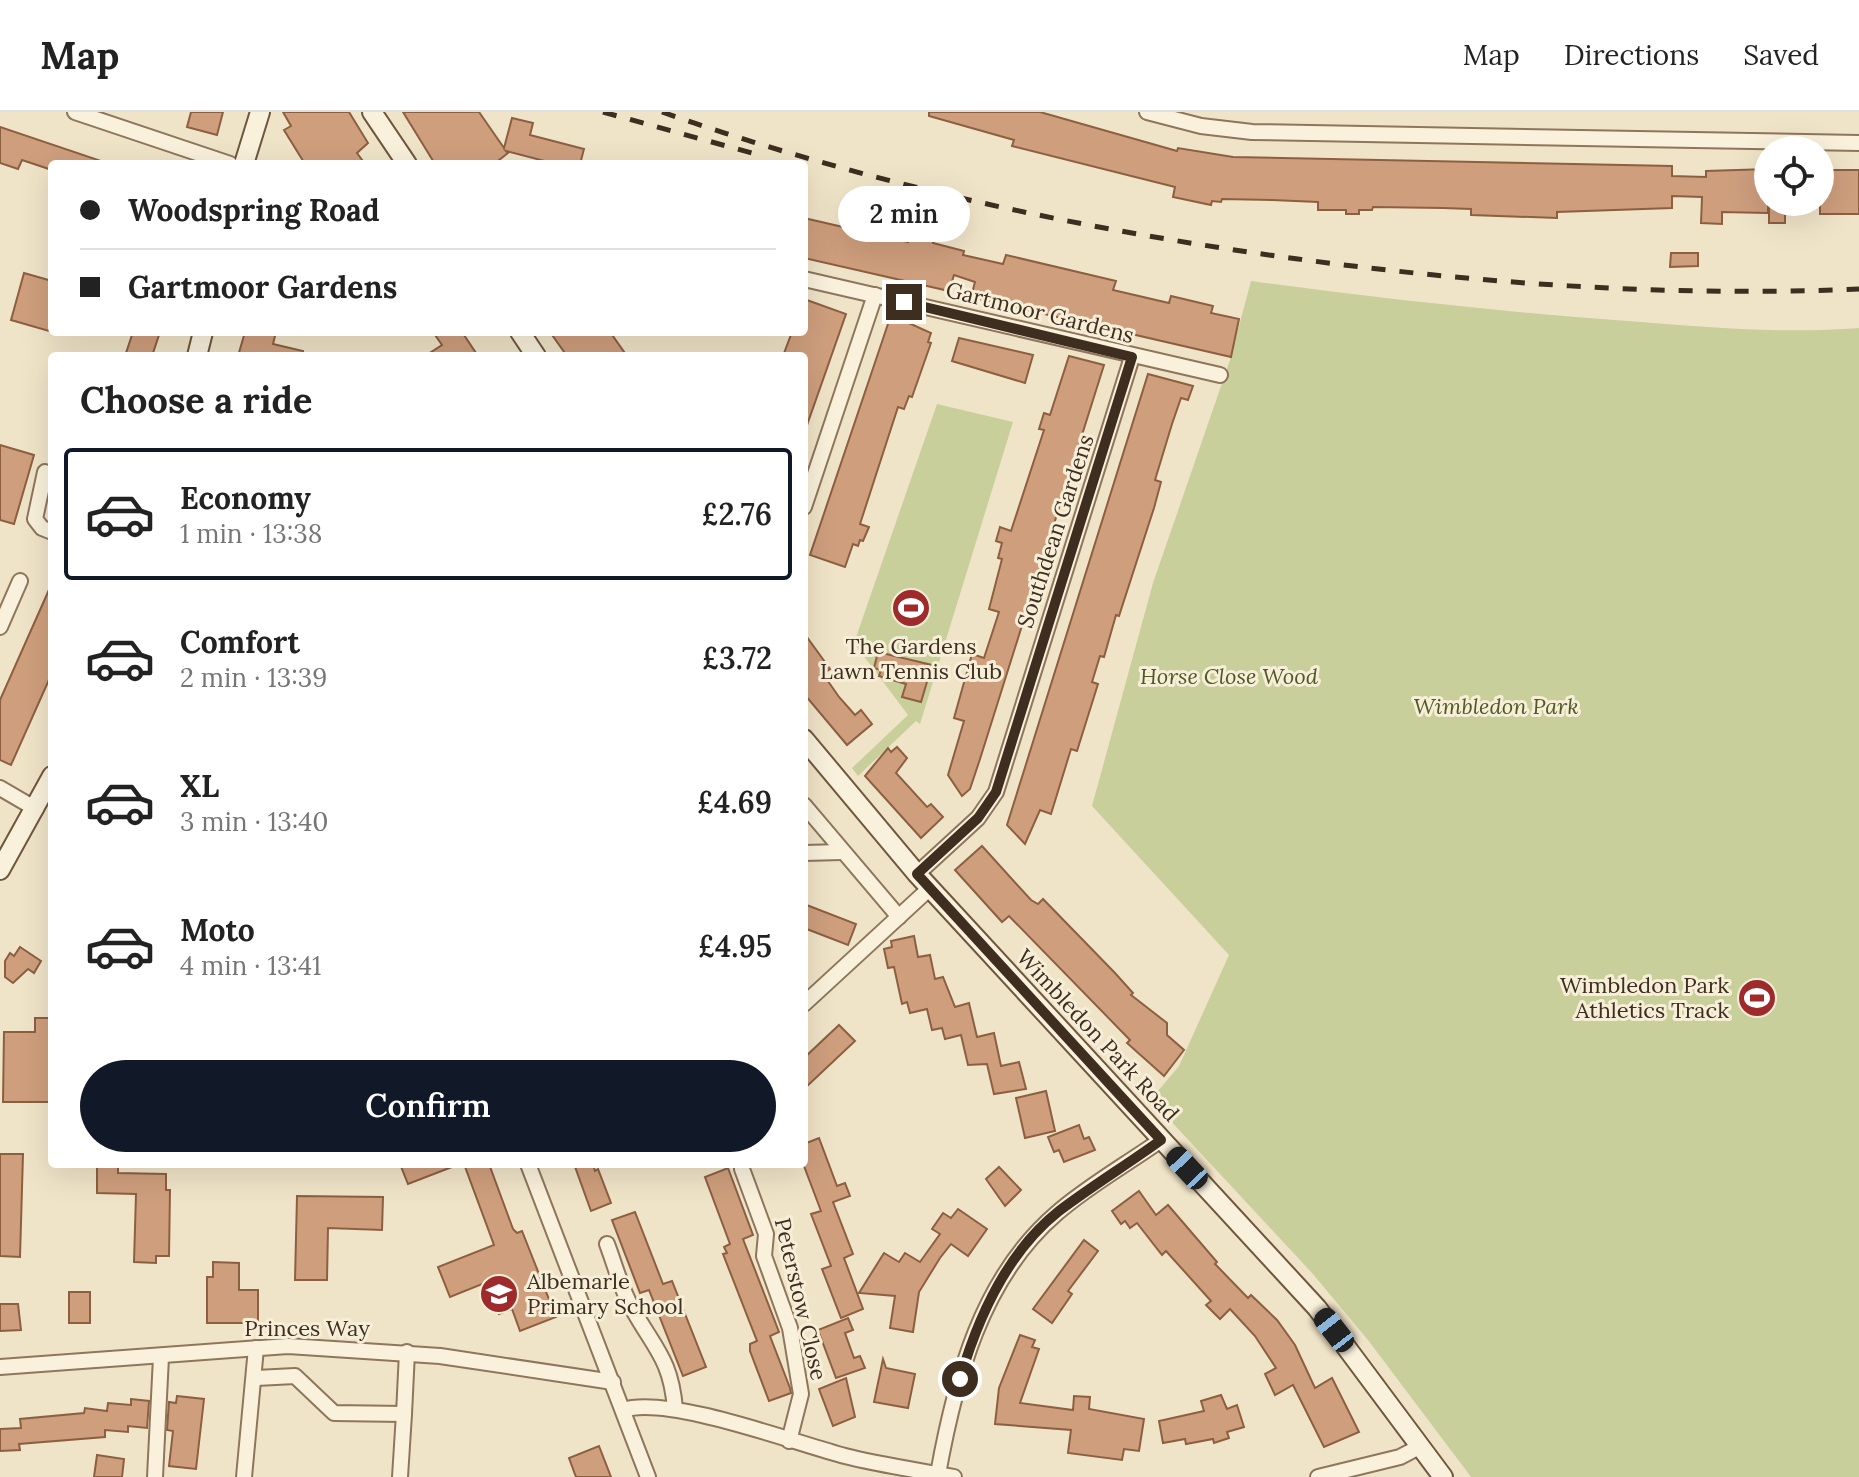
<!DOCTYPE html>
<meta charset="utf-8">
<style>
:root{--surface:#fff;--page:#f2f2f2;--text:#222;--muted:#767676;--line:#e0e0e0;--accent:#111827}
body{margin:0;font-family:Lora,serif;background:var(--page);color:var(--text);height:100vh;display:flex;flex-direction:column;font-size:30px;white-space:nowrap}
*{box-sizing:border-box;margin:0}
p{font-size:26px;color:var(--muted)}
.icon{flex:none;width:44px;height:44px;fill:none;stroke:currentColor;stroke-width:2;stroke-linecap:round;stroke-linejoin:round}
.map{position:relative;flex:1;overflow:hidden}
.sheet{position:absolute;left:48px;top:240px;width:760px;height:816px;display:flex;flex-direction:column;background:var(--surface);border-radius:8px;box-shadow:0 8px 32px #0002}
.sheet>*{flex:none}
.top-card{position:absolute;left:48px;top:48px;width:760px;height:176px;border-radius:8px;box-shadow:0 8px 32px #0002;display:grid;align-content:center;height:176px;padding:0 32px;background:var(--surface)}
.tools{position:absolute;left:1754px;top:24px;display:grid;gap:16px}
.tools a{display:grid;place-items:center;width:80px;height:80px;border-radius:50%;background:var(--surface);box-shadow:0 8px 32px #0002;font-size:40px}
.end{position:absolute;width:36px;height:36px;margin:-18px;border:10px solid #3d2e20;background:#fff;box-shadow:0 0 0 4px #fff}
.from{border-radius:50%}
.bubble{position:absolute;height:56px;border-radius:28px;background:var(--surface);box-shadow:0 8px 32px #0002;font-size:26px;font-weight:600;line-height:56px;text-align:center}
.car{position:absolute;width:24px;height:48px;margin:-24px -12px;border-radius:10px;box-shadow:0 0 6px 2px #0007;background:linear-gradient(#222 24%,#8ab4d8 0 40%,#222 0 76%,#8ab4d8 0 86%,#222 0)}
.top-card b{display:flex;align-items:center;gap:28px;height:76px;font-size:30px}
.top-card b+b{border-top:2px solid var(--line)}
.top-card i{width:20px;height:20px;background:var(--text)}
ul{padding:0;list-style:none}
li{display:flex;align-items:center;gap:24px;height:132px;margin:0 16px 12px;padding:0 16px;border:4px solid transparent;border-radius:8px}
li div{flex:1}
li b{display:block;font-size:30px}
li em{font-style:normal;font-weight:600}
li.current{border-color:var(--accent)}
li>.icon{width:72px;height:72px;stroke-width:1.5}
h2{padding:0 32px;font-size:36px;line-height:96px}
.primary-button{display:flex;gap:16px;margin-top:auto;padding:16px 32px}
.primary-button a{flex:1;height:92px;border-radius:48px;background:var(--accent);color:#fff;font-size:32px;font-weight:600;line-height:92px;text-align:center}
header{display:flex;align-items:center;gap:48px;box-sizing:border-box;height:112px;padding:0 40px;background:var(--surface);border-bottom:2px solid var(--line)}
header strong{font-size:38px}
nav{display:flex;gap:44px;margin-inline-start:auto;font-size:28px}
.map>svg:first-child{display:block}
.green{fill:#c9cf9b}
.building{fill:#cf9f7d;stroke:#8d5f41;stroke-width:2}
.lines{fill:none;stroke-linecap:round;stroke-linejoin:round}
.street-casing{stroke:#8d765c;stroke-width:18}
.secondary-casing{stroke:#6f573f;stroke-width:22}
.street{stroke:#faf1dc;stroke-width:14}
.secondary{stroke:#faf1dc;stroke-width:18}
.rail{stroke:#3d2e20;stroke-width:5;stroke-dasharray:14 14;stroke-linecap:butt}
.route{stroke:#3d2e20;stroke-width:10}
.labels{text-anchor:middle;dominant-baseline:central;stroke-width:6;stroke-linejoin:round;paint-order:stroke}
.street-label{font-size:22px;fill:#3d2e20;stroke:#f7eed8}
.poi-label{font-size:22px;fill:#3d2e20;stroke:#f7eed8}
.park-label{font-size:22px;font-style:italic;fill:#4d5a26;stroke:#f7eed8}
</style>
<header>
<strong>Map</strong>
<nav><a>Map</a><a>Directions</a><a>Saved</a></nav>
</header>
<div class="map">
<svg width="1859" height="1365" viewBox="0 0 1859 1365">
<rect width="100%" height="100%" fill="#f0e4c8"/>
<g class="green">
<path d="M1251 169C1377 186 1501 200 1628 209 1705 215 1781 222 1859 216V1365H1471L1368 1228 1312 1161 1167 1005V996L1151 987 1179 954 1229 843 1092 694 1153 471 1230 248Z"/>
<polygon points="937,292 1013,310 920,612 916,609 858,664 852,656 908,603 854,531"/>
</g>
<g class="building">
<polygon points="191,0 223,0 217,23 187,15"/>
<polygon points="283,0 349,0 368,31 357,41 365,52 305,52 284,18 291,14"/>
<polygon points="403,0 479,0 504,36 512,6 533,11 530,23 584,37 580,52 556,52 506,39 508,41 494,52 435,52"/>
<polygon points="929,0 1040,0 1177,39 1178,36 1233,45 1672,54 1672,64 1706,65 1706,59 1768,57 1768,101 1722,100 1722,112 1701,111 1702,85 1672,84 1672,96 1557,100 1557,106 1471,103 1471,97 1443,96 1373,95 1372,98 1359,98 1359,102 1346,102 1346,98 1318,98 1318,90 1272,88 1222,87 1221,90 1212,89 1211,93 1173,85 1175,75 1012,34 1014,28 929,4"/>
<polygon points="0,15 104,50 103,52 52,52 52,58 22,48 18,57 0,51"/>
<rect x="1820" y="58" width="39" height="44"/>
<rect x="1769" y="90" width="16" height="21"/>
<polygon points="804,106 908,130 910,120 934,126 933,131 964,139 963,143 1003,152 1006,143 1116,169 1113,178 1169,191 1171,184 1213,194 1211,201 1239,207 1231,245 971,185 975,170 954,163 949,179 804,146"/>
<polygon points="1671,141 1698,141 1698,154 1670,155"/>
<polygon points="24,161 52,169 49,219 11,208"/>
<polygon points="804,187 846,202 806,316 804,244 783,244 792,220 804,220"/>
<polygon points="891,203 931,221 928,230 931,231 912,285 909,284 904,297 898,295 860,412 869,415 863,429 860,428 858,434 853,432 845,455 810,443"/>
<polygon points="133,220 160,220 152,244 125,244"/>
<polygon points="245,220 276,220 273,232 303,239 303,244 238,244"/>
<polygon points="433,220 462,220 478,244 425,244 442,233"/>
<polygon points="550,220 610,220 627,244 567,244"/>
<polygon points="959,226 1033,243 1025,271 952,249"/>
<polygon points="1069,244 1104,253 980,647 970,677 962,684 948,663 964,609 954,606 972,542 984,546 999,500 989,497 1002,447 998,446 1002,431 996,429 1000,415 1011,419 1044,318 1039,317 1044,301 1050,303"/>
<polygon points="1148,262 1193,274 1188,288 1181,286 1172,312 1155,368 1161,370 1154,396 1119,504 1116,503 1104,545 1100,544 1092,570 1098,572 1077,639 1071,637 1051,702 1040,698 1025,732 1007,713"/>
<polygon points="0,333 34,343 14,412 0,408"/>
<polygon points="52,471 52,561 11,653 0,648 0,588"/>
<polygon points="804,521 830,557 823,562 839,585 855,603 861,598 872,612 847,633 804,582"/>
<polygon points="878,540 932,553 921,590 902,585 906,572 879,564 881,558 874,556"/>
<polygon points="897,635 907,646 896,661 927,695 931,692 943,705 921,726 865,664 888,636 891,640"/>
<polygon points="982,734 1031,788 1038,792 1043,787 1115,861 1133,881 1131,883 1167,911 1167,923 1184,938 1164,964 1127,931 1130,928 1009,804 1002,810 955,758"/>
<polygon points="804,792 856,812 848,833 804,816"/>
<polygon points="914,824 918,845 930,843 935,867 943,865 955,895 969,891 977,925 994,921 1001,954 1019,950 1026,977 994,982 987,952 968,953 961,923 945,927 942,916 932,918 927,897 910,901 907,890 902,892 894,855 888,856 884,837 892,835 891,829"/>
<polygon points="20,835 41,849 34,861 28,857 13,871 5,865 5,849 10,841 14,844"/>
<polygon points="35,906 52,906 52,990 3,990 4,920 35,920"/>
<polygon points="839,913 855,929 804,977 804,946"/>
<polygon points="1046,979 1055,1019 1025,1026 1016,986"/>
<polygon points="1079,1013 1084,1027 1089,1025 1095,1038 1064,1050 1059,1038 1054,1040 1048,1025"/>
<polygon points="819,1026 837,1074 845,1071 850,1084 833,1090 853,1142 844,1146 863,1197 841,1206 822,1157 831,1154 811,1102 821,1099 804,1054 804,1032"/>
<polygon points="0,1042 23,1042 20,1145 0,1144"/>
<polygon points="97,1052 118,1052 118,1061 166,1062 166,1078 170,1078 169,1144 156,1144 156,1151 134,1150 136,1082 97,1081"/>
<polygon points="400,1052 456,1052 457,1053 408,1072"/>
<polygon points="464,1052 489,1052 513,1117 517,1121 522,1119 556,1205 520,1219 512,1197 499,1202 487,1170 450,1185 438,1155 494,1133"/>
<polygon points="574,1052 593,1052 595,1059 598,1057 611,1091 591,1099"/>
<polygon points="999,1055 1021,1078 1005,1094 986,1067"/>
<polygon points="728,1056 753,1123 743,1127 779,1220 770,1224 790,1276 791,1281 769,1289 750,1239 750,1232 757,1229 723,1142 727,1141 724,1135 730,1132 705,1065"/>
<polygon points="1139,1079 1156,1103 1168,1093 1217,1150 1215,1152 1248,1186 1251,1183 1277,1208 1295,1233 1315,1276 1332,1266 1359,1320 1324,1335 1293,1273 1275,1283 1265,1262 1276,1256 1255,1224 1230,1197 1220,1207 1206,1193 1211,1189 1166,1139 1162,1143 1137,1111 1130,1116 1125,1109 1121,1112 1112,1099"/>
<polygon points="297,1084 383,1085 382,1118 328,1116 327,1168 295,1168"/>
<polygon points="958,1097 987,1117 968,1144 951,1132 940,1146 919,1180 913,1220 890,1216 895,1184 859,1181 884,1141 899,1150 905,1141 920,1150 940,1122 932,1117 943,1101 951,1106"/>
<polygon points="635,1100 663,1172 672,1169 706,1255 683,1264 649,1178 640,1181 612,1108"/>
<polygon points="1084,1128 1098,1139 1068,1179 1072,1182 1052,1211 1033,1197"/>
<polygon points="213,1150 239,1151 239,1178 258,1178 258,1211 207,1211 207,1165 213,1165"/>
<rect x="69" y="1180" width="21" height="31"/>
<polygon points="0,1192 18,1192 21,1218 0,1219"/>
<polygon points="848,1206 853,1218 845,1221 854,1246 860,1244 865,1256 836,1266 818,1218"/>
<polygon points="1020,1223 1035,1228 1032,1235 1039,1237 1020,1291 1073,1298 1074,1284 1090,1285 1089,1297 1144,1307 1139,1339 1124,1337 1122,1348 1068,1341 1071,1318 995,1312 999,1276"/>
<polygon points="883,1247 886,1256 915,1262 908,1296 874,1290"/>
<polygon points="846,1266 855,1305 833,1314 819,1277"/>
<polygon points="1221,1283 1227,1297 1237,1293 1244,1315 1227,1320 1229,1326 1214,1331 1213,1327 1186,1332 1185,1327 1163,1331 1159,1309 1204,1299 1201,1289"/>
<polygon points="177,1284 204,1287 196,1357 169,1354 173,1319 167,1318 169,1290 176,1291"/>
<polygon points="131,1287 149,1289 147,1316 128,1314 128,1320 105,1318 105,1325 19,1332 20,1338 0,1339 0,1317 21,1316 20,1307 84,1301 85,1296 107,1299 108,1291 131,1293"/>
<polygon points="599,1334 611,1365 576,1365 569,1346"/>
<polygon points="97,1343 124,1347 122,1365 94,1365"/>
</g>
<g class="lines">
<defs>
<g id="street">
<polyline points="75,0 230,52"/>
<polyline points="1147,0 1201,14 1252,20 1859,31"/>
<polyline points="804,167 1220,263"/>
<polyline points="45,360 35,407 42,416 52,420"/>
<polyline points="804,395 875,183"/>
<polyline points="0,515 20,469"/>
<polyline points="0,676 36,697"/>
<polyline points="804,693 899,805"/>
<polyline points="804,741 842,740"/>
<polyline points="917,762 978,706 996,680 1132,245"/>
<polyline points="804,892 930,776"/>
<polyline points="528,1052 648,1365"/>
<polyline points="742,1057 766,1122 764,1144 790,1216 801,1282 789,1329"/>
<path d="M607 1132C615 1153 621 1177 632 1196 654 1236 671 1247 675 1297"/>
<polyline points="0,1255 288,1234 440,1244 613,1270"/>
<polyline points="256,1266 295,1264 334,1301 404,1302 407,1240"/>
<path d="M623 1298C668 1283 795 1331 845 1344 880 1353 917 1358 954 1365"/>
<path d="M938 1362C955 1268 981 1166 1057 1101 1088 1074 1127 1052 1161 1028"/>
<polyline points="155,1365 161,1245"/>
<polyline points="244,1365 256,1236"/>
<polyline points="400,1365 404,1302"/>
<polyline points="1318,1365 1400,1345 1421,1334"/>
</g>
<g id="secondary">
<polyline points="372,0 407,52"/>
<polyline points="244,52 260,0"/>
<polyline points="520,220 536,244"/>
<polyline points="197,244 203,220"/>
<polyline points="804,627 917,762 1317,1196 1443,1365"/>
<polyline points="0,758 52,664"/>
</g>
</defs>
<use href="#street" class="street-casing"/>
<use href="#secondary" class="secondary-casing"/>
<use href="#street" class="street"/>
<use href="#secondary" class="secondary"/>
<g class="rail">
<polyline points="603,0 759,43"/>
<path d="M662 0C868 72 1083 118 1298 147 1484 172 1671 185 1859 177"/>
</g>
</g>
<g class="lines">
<path class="route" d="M904 190 1132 245 996 680 978 706 917 762 1161 1028C1128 1052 1092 1074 1059 1099 1007 1140 978 1205 960 1267"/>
</g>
<defs>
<symbol id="stadium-disc" viewBox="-11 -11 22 22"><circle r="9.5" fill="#9e2a2b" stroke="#f7eed8"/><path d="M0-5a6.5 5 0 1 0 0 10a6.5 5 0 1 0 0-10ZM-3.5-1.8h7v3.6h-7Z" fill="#fff"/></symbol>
<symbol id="school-disc" viewBox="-11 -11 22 22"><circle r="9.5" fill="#9e2a2b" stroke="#f7eed8"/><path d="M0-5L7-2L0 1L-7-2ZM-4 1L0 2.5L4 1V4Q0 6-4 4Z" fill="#fff"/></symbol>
</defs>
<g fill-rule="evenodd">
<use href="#stadium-disc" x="889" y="474" width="44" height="44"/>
<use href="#stadium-disc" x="1735" y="864" width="44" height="44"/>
<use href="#school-disc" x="477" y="1160" width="44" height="44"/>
</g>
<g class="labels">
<g class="street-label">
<text transform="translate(1040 200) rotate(14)">Gartmoor Gardens</text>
<text transform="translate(1055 419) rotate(-72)">Southdean Gardens</text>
<text transform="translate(1098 923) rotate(47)">Wimbledon Park Road</text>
<text transform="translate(801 1187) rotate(77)">Peterstow Close</text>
<text x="307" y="1216">Princes Way</text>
</g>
<g class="poi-label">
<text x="911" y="534">The Gardens<tspan x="911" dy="25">Lawn Tennis Club</tspan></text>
<text x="1729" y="873" text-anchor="end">Wimbledon Park<tspan x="1729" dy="25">Athletics Track</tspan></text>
<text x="527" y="1169" text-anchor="start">Albemarle<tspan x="527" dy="25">Primary School</tspan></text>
</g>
<g class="park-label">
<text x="1229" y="564">Horse Close Wood</text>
<text x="1496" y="594">Wimbledon Park</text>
</g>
</g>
</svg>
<div class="tools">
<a><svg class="icon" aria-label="locate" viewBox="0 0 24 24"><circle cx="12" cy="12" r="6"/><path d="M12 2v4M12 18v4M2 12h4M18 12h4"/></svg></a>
</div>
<i class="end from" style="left:960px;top:1267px"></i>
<i class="end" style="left:904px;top:190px"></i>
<div class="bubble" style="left:838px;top:74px;width:132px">2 min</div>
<i class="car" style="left:1187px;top:1056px;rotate:317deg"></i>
<i class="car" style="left:1334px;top:1218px;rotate:322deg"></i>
<div class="top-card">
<b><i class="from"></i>Woodspring Road</b>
<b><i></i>Gartmoor Gardens</b>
</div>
<section class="sheet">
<h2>Choose a ride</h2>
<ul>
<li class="current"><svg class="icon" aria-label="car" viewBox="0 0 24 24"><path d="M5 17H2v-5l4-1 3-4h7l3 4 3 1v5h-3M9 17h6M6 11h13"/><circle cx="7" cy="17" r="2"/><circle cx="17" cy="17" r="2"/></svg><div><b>Economy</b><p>1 min · 13:38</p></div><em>£2.76</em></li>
<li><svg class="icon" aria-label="car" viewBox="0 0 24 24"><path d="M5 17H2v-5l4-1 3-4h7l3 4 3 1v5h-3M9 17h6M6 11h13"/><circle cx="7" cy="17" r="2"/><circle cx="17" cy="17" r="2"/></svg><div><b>Comfort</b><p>2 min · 13:39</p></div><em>£3.72</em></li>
<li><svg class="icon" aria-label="car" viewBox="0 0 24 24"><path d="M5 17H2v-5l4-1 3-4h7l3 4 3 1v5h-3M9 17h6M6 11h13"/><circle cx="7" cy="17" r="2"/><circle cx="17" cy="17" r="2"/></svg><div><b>XL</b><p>3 min · 13:40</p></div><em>£4.69</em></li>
<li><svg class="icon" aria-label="car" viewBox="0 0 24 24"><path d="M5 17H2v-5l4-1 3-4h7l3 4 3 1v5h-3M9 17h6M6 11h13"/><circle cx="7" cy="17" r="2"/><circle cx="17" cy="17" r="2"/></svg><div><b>Moto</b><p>4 min · 13:41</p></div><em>£4.95</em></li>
</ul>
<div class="primary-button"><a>Confirm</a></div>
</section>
</div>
